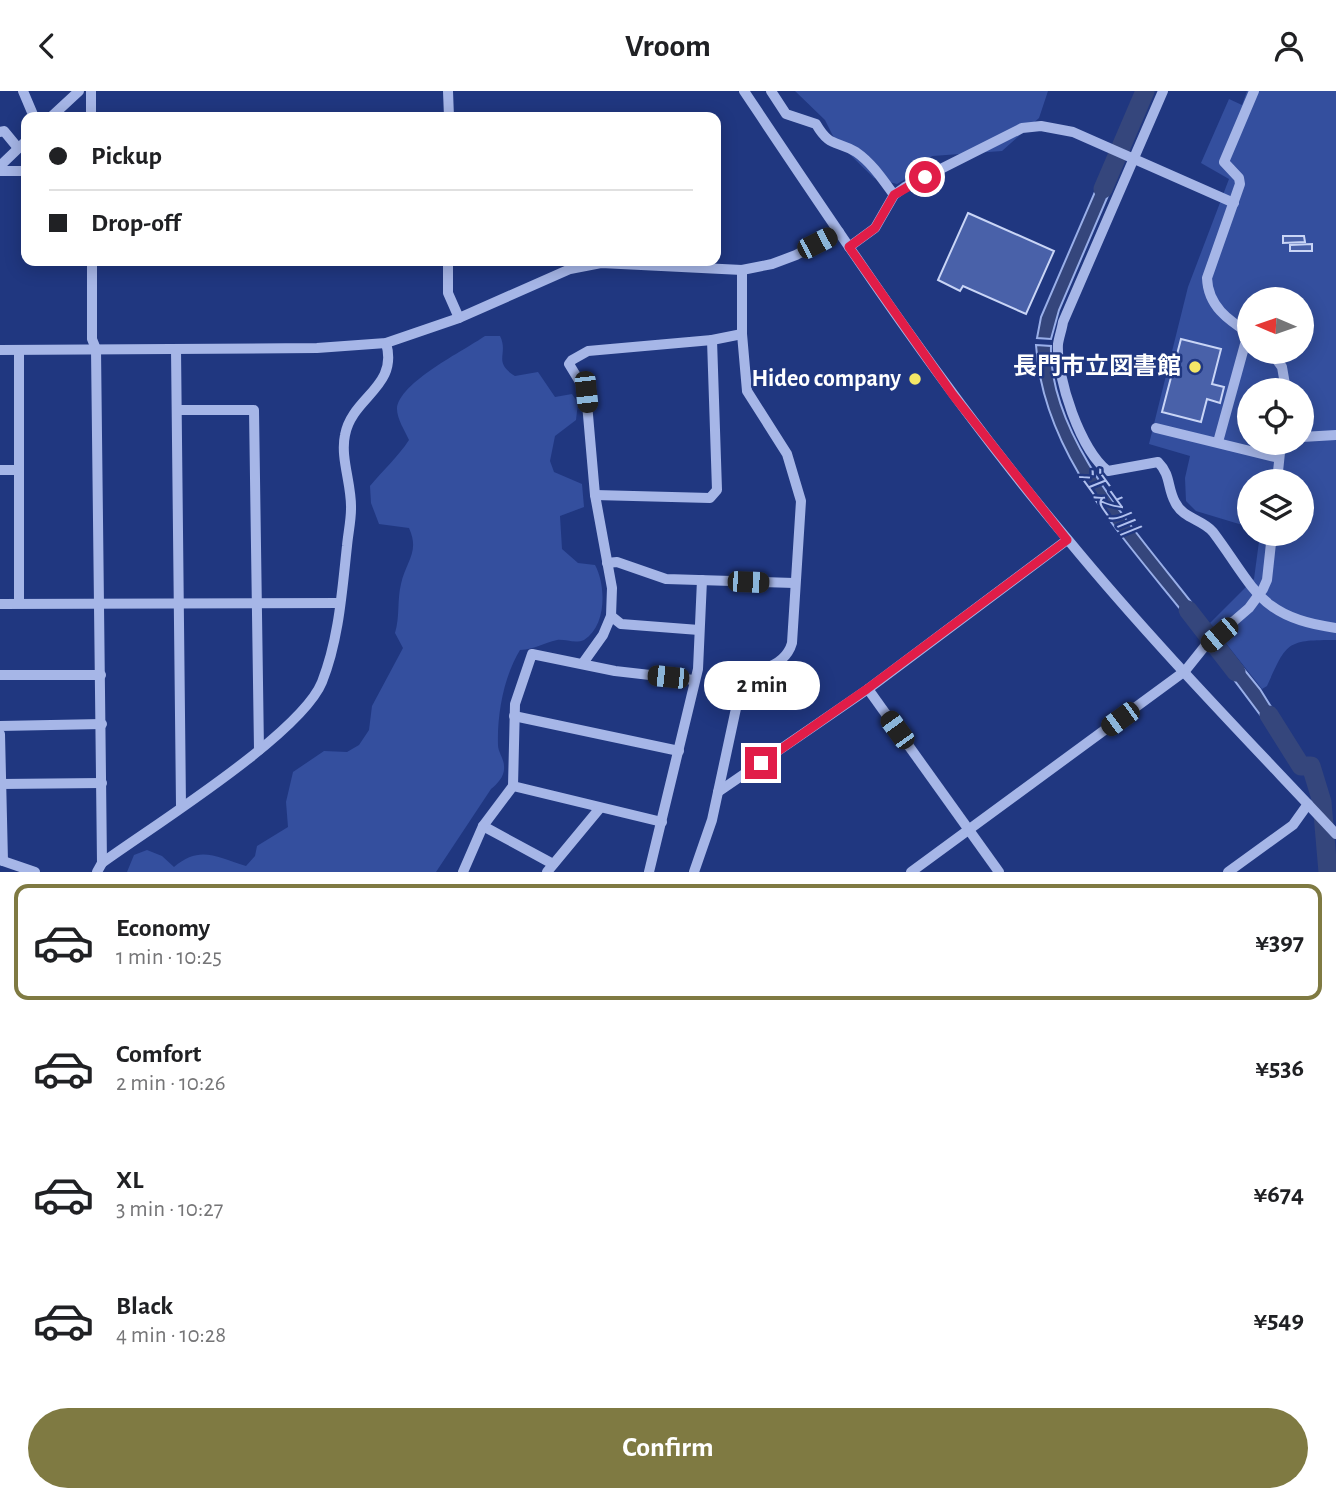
<!DOCTYPE html>
<meta charset="utf-8">
<style>
:root{--surface:#fff;--page:#f6f6f6;--text:#202124;--muted:#757577;--line:#e0e0e0;--accent:#7f7a42}
body{margin:0;font-family:"Alegreya Sans","Noto Sans JP",sans-serif;background:var(--page);color:var(--text);height:100vh;display:flex;flex-direction:column;font-size:26px;white-space:nowrap}
*{box-sizing:border-box;margin:0}
p{font-size:23px;color:var(--muted)}
.icon{flex:none;width:38px;height:38px;fill:none;stroke:currentColor;stroke-width:2;stroke-linecap:round;stroke-linejoin:round}
.map{position:relative;height:781px;overflow:hidden}
.sheet{display:flex;flex-direction:column;background:var(--surface);flex:1}
.sheet>*{flex:none}
.hud{position:absolute;left:21px;top:21px;width:700px;height:154px;border-radius:14px;box-shadow:0 4px 18px #0003;display:grid;align-content:center;height:154px;padding:0 28px;background:var(--surface)}
.needle{width:46px;rotate:272deg}
.controls{position:absolute;left:1237px;top:196px;display:grid;gap:14px}
.controls a{display:grid;place-items:center;width:77px;height:77px;border-radius:50%;background:var(--surface);box-shadow:0 4px 18px #0003;font-size:35px}
.end{position:absolute;width:32px;height:32px;margin:-16px;border:9px solid #e11d48;background:#fff;box-shadow:0 0 0 4px #fff}
.from{border-radius:50%}
.bubble{position:absolute;height:49px;border-radius:24px;background:var(--surface);box-shadow:0 4px 18px #0003;font-size:23px;font-weight:700;line-height:49px;text-align:center}
.car{position:absolute;width:21px;height:42px;margin:-21px -10px;border-radius:9px;box-shadow:0 0 5px 2px #0007;background:linear-gradient(#222 24%,#8ab4d8 0 40%,#222 0 76%,#8ab4d8 0 86%,#222 0)}
.hud b{display:flex;align-items:center;gap:24px;height:66px;font-size:26px}
.hud b+b{border-top:2px solid var(--line)}
.hud i{width:18px;height:18px;background:var(--text)}
ul{padding:12px 0 0;list-style:none}
li{display:flex;align-items:center;gap:21px;height:116px;margin:0 14px 10px;padding:0 14px;border:4px solid transparent;border-radius:14px}
li div{flex:1}
li b{display:block;font-size:26px}
li em{font-style:normal;font-weight:700}
li.selected{border-color:var(--accent)}
li>.icon{width:63px;height:63px;stroke-width:1.5}
.action{display:flex;gap:14px;margin-top:auto;padding:14px 28px}
.action a{flex:1;height:80px;border-radius:42px;background:var(--accent);color:#fff;font-size:28px;font-weight:700;line-height:80px;text-align:center}
header{display:flex;justify-content:space-between;align-items:center;height:91px;padding:0 28px;background:var(--surface);font-size:32px;font-weight:700}
.map>svg:first-child{display:block}
.green{fill:#344f9e;fill-rule:evenodd}
.water{fill:#35467c;stroke:#99afe9;stroke-width:2}
.lines{fill:none;stroke-linecap:round;stroke-linejoin:round}
.river{stroke:#35467c;stroke-width:19}
.building{fill:#4961a9;stroke:#c9d5f6;stroke-width:2}
.minor{stroke:#a6b6e7;stroke-width:10}
.route{stroke:#e11d48;stroke-width:9}
.poi-dot{fill:#f4e767;stroke:#203780;stroke-width:2.5}
.labels{text-anchor:middle;dominant-baseline:central;stroke-width:5;stroke-linejoin:round;paint-order:stroke}
.poi-label{font-size:24px;font-weight:bold;fill:#fff;stroke:#203780;text-anchor:end}
.water-label{font-size:26px;font-style:italic;fill:#b1c1ef;stroke:#203780}
</style>
<header><svg class="icon" aria-label="back" viewBox="0 0 24 24"><path d="M15 5l-7 7 7 7"/></svg>Vroom<svg class="icon" aria-label="person" viewBox="0 0 24 24"><circle cx="12" cy="8" r="4"/><path d="M4 21q1-7 8-7t8 7"/></svg></header>
<div class="map">
<svg width="1336" height="781" viewBox="0 0 1336 781">
<rect width="100%" height="100%" fill="#203780"/>
<g class="green">
<polygon points="795,0 1048,0 1039,27 1002,60 932,65 919,80 897,93 874,87 835,49 825,29"/>
<path d="M1247 0H1336V549C1286 549 1287 551 1267 595L1262 598 1210 532 1254 488 1260 443H1302V390H1250L1249 436 1196 420 1186 410 1185 387 1190 365 1149 353 1188 196 1229 88 1201 72 1229 8 1242 14ZM1250 208H1302V261H1250ZM1250 299H1302V352H1250Z"/>
<path d="M485 245H500C509 263 492 271 515 285L538 281 555 306 572 303 578 312 576 329 555 345 550 370 554 381 582 393 584 416 560 425 562 458 578 472 595 474C606 494 607 535 584 549 575 553 566 548 557 549 543 552 536 558 520 559 504 585 497 623 498 654 498 661 504 668 504 675 505 685 498 692 491 698L436 781H127L134 764 147 759 162 765 174 776C200 754 216 766 246 775L255 765 257 755 288 736 286 711 293 681 324 660 347 661 359 654 369 639 372 615 403 557 395 542C400 526 397 509 401 493 406 470 420 461 409 437L379 433 371 412 370 395C383 379 398 366 409 349 405 340 397 328 397 318 398 292 465 259 485 245Z"/>
</g>
<g class="water">
<polygon points="1138,0 1153,0 1122,73 1109,67"/>
<polygon points="1107,73 1119,79 1059,219 1051,248 1037,247 1041,226"/>
<path d="M1036 254 1051 255C1048 350 1147 452 1202 525L1206 537 1200 543C1133 456 1043 369 1036 254Z"/>
<polygon points="1226,556 1260,598 1288,643 1276,645 1217,566"/>
</g>
<g class="lines">
<g class="river">
<polyline points="1103,98 1145,0"/>
<polyline points="1188,519 1236,581"/>
<polyline points="1269,624 1301,675 1311,675 1322,711 1328,781"/>
</g>
</g>
<g class="building">
<polygon points="968,122 1054,160 1026,223 963,195 960,200 938,189"/>
<polygon points="1283,145 1304,145 1305,151 1283,152"/>
<polygon points="1312,153 1312,160 1290,160 1290,154"/>
<polygon points="1181,248 1221,258 1212,293 1224,296 1220,312 1207,308 1201,331 1162,321"/>
</g>
<g class="lines">
<g class="minor">
<polyline points="23,0 34,26"/>
<polyline points="91,0 91,26"/>
<polyline points="448,0 449,26"/>
<path d="M744 0C847 154 949 308 1069 450 1153 552 1246 647 1336 743"/>
<path d="M771 0 786 23 816 33C830 57 836 49 856 61 872 72 883 89 894 104"/>
<path d="M1163 0 1063 231C1062 238 1059 246 1058 253 1056 286 1081 361 1108 380L1158 371C1171 384 1167 396 1175 411 1183 428 1202 428 1213 441 1255 497 1259 527 1336 537"/>
<polyline points="51,26 79,0"/>
<polyline points="0,41 4,40 18,57"/>
<polyline points="0,75 26,50"/>
<polyline points="0,80 26,80"/>
<polyline points="849,156 875,137 894,104 905,96 1022,37 1041,35 1073,41 1234,112"/>
<polyline points="92,170 92,248 96,258 102,772"/>
<polyline points="448,170 448,202 459,227"/>
<path d="M1250 243C1228 229 1208 215 1207 187L1240 93 1239 87 1224 71 1254 0"/>
<polyline points="176,258 181,715"/>
<polyline points="0,259 317,257 386,252 459,227 570,178 601,172 742,179 772,173 796,164 839,141"/>
<polyline points="19,259 19,512"/>
<polyline points="1271,261 1282,276 1286,299"/>
<polyline points="177,319 254,319 259,659"/>
<polyline points="1156,337 1279,367"/>
<polyline points="1302,346 1336,344"/>
<polyline points="1218,351 1245,253 1250,248"/>
<polyline points="0,379 17,379"/>
<polyline points="1277,390 1281,352"/>
<polyline points="595,404 710,407 717,399 712,249 742,243"/>
<polyline points="607,472 617,471 666,488 794,492"/>
<polyline points="0,513 340,512"/>
<polyline points="611,525 621,533 699,539"/>
<polyline points="583,572 603,544 611,525 612,497 595,404 586,301 569,273 572,269 588,260 712,249"/>
<polyline points="0,584 101,584"/>
<polyline points="868,598 999,781"/>
<polyline points="514,625 679,660"/>
<polyline points="0,635 102,633"/>
<polyline points="0,643 3,770"/>
<polyline points="1,693 102,692"/>
<polyline points="513,695 662,731"/>
<polyline points="718,701 868,598 1067,449"/>
<polyline points="483,735 553,773"/>
<polyline points="0,769 35,781"/>
<path d="M97 781 102 772C153 735 301 643 322 591 339 548 342 500 347 455 348 443 351 430 351 418 352 394 340 367 345 344 352 306 399 296 386 252"/>
<polyline points="463,781 483,735 513,695 515,613 532,563 615,580 694,589"/>
<polyline points="547,781 600,717"/>
<polyline points="649,781 698,578 702,489"/>
<path d="M694 781 712 729 743 585 746 581C765 579 786 573 792 552L801 410 787 363 747 300 742 243V179"/>
<polyline points="911,781 1185,580 1205,555 1249,517 1263,498 1267,489 1272,443"/>
<polyline points="1228,781 1293,734 1308,713"/>
</g>
</g>
<g class="lines">
<polyline class="route" points="761,672 867,598 1067,449 953,304 849,156 875,137 894,104 925,86"/>
</g>
<g class="poi-dot">
<circle cx="1195" cy="276" r="7"/>
<circle cx="915" cy="288" r="7"/>
</g>
<g class="labels">
<g class="poi-label">
<text x="1181" y="276">長門市立図書館</text>
<text x="901" y="288">Hideo company</text>
</g>
<g class="water-label">
<text transform="translate(1108 410) rotate(54)">江之川</text>
</g>
</g>
</svg>
<div class="controls">
<a><svg class="needle" viewBox="-14 -14 28 28"><path d="M0-13l5 13h-10z" fill="#e53935"/><path d="M0 13l5-13h-10z" fill="#757577"/></svg></a>
<a><svg class="icon" aria-label="locate" viewBox="0 0 24 24"><circle cx="12" cy="12" r="6"/><path d="M12 2v4M12 18v4M2 12h4M18 12h4"/></svg></a>
<a><svg class="icon" aria-label="layers" viewBox="0 0 24 24"><path d="M12 4l9 5-9 5-9-5zM3 14l9 5 9-5"/></svg></a>
</div>
<i class="end from" style="left:925px;top:86px"></i>
<i class="end" style="left:761px;top:672px"></i>
<div class="bubble" style="left:704px;top:570px;width:116px">2 min</div>
<i class="car" style="left:817px;top:152px;rotate:63deg"></i>
<i class="car" style="left:586px;top:301px;rotate:174deg"></i>
<i class="car" style="left:748px;top:491px;rotate:92deg"></i>
<i class="car" style="left:1219px;top:544px;rotate:230deg"></i>
<i class="car" style="left:668px;top:586px;rotate:276deg"></i>
<i class="car" style="left:1120px;top:628px;rotate:234deg"></i>
<i class="car" style="left:897px;top:639px;rotate:324deg"></i>
<div class="hud">
<b><i class="from"></i>Pickup</b>
<b><i></i>Drop-off</b>
</div>
</div>
<section class="sheet">
<ul>
<li class="selected"><svg class="icon" aria-label="car" viewBox="0 0 24 24"><path d="M5 17H2v-5l4-1 3-4h7l3 4 3 1v5h-3M9 17h6M6 11h13"/><circle cx="7" cy="17" r="2"/><circle cx="17" cy="17" r="2"/></svg><div><b>Economy</b><p>1 min · 10:25</p></div><em>¥397</em></li>
<li><svg class="icon" aria-label="car" viewBox="0 0 24 24"><path d="M5 17H2v-5l4-1 3-4h7l3 4 3 1v5h-3M9 17h6M6 11h13"/><circle cx="7" cy="17" r="2"/><circle cx="17" cy="17" r="2"/></svg><div><b>Comfort</b><p>2 min · 10:26</p></div><em>¥536</em></li>
<li><svg class="icon" aria-label="car" viewBox="0 0 24 24"><path d="M5 17H2v-5l4-1 3-4h7l3 4 3 1v5h-3M9 17h6M6 11h13"/><circle cx="7" cy="17" r="2"/><circle cx="17" cy="17" r="2"/></svg><div><b>XL</b><p>3 min · 10:27</p></div><em>¥674</em></li>
<li><svg class="icon" aria-label="car" viewBox="0 0 24 24"><path d="M5 17H2v-5l4-1 3-4h7l3 4 3 1v5h-3M9 17h6M6 11h13"/><circle cx="7" cy="17" r="2"/><circle cx="17" cy="17" r="2"/></svg><div><b>Black</b><p>4 min · 10:28</p></div><em>¥549</em></li>
</ul>
<div class="action"><a>Confirm</a></div>
</section>
